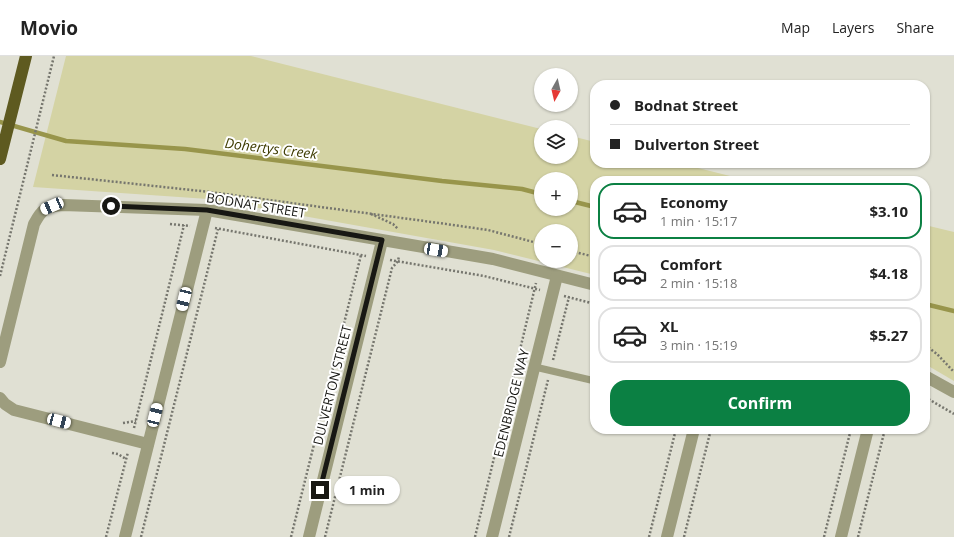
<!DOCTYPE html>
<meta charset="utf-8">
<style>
:root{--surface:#fff;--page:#f6f6f6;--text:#222;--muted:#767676;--line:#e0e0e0;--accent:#0b8043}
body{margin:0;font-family:"Open Sans",sans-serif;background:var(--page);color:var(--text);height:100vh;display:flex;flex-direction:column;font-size:15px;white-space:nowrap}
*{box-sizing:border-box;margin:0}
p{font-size:13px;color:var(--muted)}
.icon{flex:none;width:22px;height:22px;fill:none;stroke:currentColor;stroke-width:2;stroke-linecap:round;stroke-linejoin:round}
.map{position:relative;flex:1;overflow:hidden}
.panel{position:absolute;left:590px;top:120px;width:340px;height:258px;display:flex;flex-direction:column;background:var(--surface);border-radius:16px;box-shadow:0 1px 3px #0004}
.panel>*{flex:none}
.guide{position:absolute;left:590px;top:24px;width:340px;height:88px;border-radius:16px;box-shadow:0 1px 3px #0004;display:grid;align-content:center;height:88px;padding:0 20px;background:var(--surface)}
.needle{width:26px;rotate:188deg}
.fabs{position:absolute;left:534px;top:12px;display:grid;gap:8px}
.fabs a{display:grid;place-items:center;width:44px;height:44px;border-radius:50%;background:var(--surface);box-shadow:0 1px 3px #0004;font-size:20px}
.end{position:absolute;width:18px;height:18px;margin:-9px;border:5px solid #171713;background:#fff;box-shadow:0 0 0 2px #fff}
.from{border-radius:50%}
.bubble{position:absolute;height:28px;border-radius:14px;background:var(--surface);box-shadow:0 1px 3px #0004;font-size:13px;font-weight:700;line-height:28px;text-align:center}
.car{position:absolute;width:12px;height:24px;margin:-12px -6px;border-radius:5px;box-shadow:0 0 3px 1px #0007;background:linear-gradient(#fff 24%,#345 0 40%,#fff 0 76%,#345 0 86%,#fff 0)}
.guide b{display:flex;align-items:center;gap:14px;height:38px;font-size:15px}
.guide b+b{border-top:1px solid var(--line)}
.guide i{width:10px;height:10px;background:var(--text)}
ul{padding:7px 0 0;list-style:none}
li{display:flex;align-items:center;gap:12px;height:56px;margin:0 8px 6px;padding:0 12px;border:2px solid var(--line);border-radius:16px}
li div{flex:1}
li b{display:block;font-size:15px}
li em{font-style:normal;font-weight:700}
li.selected{border-color:var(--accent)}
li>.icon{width:36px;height:36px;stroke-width:1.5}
.cta{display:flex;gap:8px;margin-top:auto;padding:8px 20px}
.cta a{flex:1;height:46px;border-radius:16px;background:var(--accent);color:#fff;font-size:16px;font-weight:700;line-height:46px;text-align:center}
header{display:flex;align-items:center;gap:24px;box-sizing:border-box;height:56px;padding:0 20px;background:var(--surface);border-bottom:1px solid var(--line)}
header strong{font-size:19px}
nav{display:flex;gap:22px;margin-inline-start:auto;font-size:14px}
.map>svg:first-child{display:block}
.green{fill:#d4d3a4;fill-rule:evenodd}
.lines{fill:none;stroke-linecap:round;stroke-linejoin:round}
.stream{stroke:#98954b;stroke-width:4.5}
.path{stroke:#76766e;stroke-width:2.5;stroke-dasharray:2 2;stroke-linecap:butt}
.service{stroke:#9d9d7e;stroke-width:7}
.minor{stroke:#9d9d7e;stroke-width:12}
.trunk{stroke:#5e5a20;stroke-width:12}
.route{stroke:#171713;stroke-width:5}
.labels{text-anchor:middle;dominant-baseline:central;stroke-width:4;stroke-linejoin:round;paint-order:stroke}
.street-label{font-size:13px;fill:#171713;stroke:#fff}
.water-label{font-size:14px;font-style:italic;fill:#3e3b00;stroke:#fff}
</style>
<header>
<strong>Movio</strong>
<nav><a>Map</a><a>Layers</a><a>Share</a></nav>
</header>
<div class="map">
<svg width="954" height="481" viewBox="0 0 954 481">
<rect width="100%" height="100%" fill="#e0e0d3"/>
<g class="green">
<path d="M66 0H251L541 73V101H571V80L595 86V107H678L750 125H595V219L494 194 208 143 33 131ZM541 123H571V153H541ZM541 175H571V205H541Z"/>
<polygon points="925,169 954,176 954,325 925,308"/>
</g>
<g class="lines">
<g class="stream">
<polyline points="0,66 66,85 185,93 442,125 522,133 541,138"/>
<polyline points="571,145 595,151"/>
<polyline points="925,248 954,255"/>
</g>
<g class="path">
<polyline points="52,119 210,136 439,167 488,174 541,188"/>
<polyline points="371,158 393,168 398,173"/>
<polyline points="170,168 190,170"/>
<polyline points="215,172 366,200"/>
<polyline points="571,195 595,201"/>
<polyline points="390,204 484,220 540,234"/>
<polyline points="0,220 54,0"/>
<polyline points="564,240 595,248"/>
<polyline points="925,289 937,298 954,316"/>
<polyline points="553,304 569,241"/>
<polyline points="925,341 954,358"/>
<polyline points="123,367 136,365"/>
<polyline points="134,372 184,169"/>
<polyline points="112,397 118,398 126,403"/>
<polyline points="106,481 128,396"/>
<polyline points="141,481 218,173"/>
<polyline points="291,481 361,199"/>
<polyline points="325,481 392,212 398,205 399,200"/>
<polyline points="475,481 536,227"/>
<polyline points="509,481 548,324"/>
<polyline points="649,481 676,373"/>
<polyline points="684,481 711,373"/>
<polyline points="824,481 851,373"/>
<polyline points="858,481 885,373"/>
</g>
<polyline class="service" points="535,311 595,325"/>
<g class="minor">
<path d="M0 306 34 168C42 153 46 150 63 149L207 154 493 203 595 229"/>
<polyline points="925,320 954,336"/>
<polyline points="0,342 5,348 14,354 148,388"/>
<polyline points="125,481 207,154"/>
<polyline points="309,481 382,185"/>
<polyline points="492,481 557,220"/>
<polyline points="667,481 694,373"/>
<polyline points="841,481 868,373"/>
</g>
<polyline class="trunk" points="0,103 26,0"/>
</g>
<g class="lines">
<polyline class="route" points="111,150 207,154 382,184 320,434"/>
</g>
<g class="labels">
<g class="street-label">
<text transform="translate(256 149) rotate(9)">BODNAT STREET</text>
<text transform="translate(332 329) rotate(-76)">DULVERTON STREET</text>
<text transform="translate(511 347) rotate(-76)">EDENBRIDGE WAY</text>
</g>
<g class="water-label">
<text transform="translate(271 92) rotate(7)">Dohertys Creek</text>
</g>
</g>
</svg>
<div class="fabs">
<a><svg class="needle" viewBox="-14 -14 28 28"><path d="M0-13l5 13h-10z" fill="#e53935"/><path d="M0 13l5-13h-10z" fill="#767676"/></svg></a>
<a><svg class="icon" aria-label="layers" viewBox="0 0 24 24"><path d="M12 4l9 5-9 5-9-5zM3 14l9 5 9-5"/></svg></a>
<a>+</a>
<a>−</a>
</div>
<i class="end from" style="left:111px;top:150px"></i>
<i class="end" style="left:320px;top:434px"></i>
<div class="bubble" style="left:334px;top:420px;width:66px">1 min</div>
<i class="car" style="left:52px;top:150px;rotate:247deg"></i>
<i class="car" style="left:436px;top:194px;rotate:100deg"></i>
<i class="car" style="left:184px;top:243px;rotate:194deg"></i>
<i class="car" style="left:155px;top:359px;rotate:14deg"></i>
<i class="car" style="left:59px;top:365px;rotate:105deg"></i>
<div class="guide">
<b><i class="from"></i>Bodnat Street</b>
<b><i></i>Dulverton Street</b>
</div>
<section class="panel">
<ul>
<li class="selected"><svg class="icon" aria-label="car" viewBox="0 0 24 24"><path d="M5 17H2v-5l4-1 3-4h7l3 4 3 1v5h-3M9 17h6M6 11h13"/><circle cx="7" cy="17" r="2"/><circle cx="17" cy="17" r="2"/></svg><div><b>Economy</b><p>1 min · 15:17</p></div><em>$3.10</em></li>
<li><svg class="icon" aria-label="car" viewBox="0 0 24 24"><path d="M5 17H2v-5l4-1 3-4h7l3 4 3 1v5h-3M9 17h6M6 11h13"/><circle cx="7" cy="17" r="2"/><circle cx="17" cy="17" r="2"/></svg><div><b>Comfort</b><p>2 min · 15:18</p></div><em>$4.18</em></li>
<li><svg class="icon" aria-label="car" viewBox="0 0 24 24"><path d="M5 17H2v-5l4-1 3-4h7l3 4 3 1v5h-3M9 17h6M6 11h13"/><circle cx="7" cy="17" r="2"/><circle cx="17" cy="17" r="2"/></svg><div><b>XL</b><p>3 min · 15:19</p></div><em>$5.27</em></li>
</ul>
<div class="cta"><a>Confirm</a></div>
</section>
</div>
